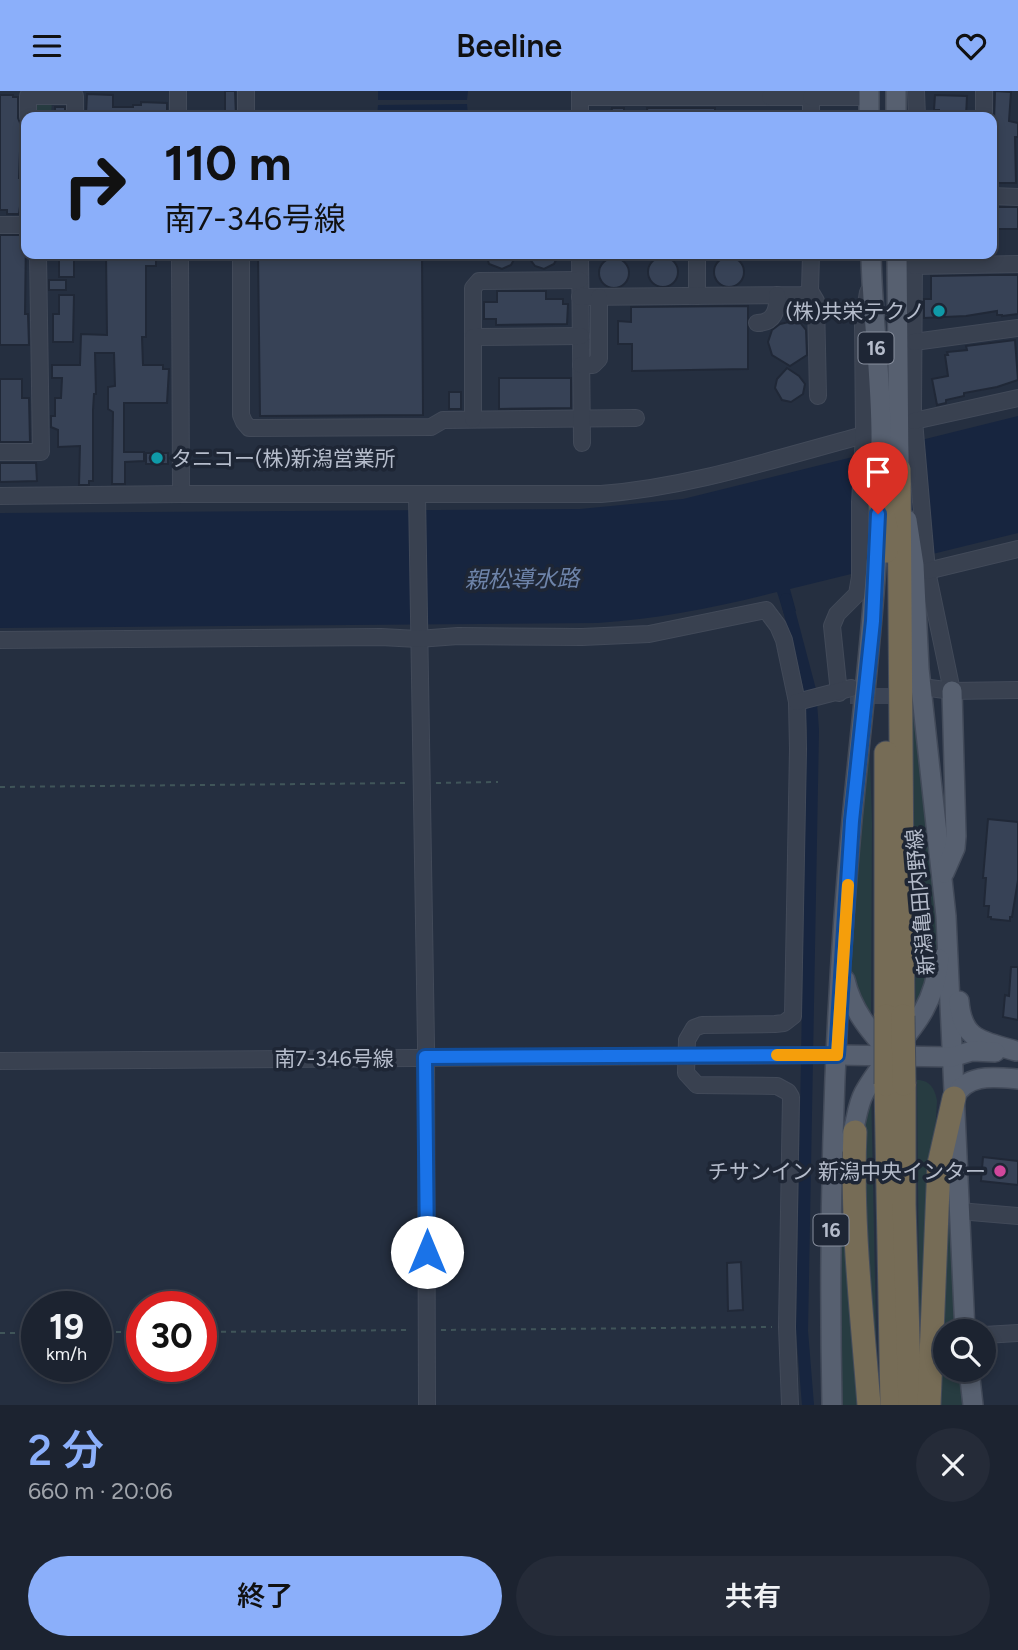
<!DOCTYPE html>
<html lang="ja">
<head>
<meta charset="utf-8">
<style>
  :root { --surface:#1c2330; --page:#252b38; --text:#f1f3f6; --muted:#a0a4ab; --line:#3a404c; --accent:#8baffa }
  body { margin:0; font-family:Figtree,"Noto Sans JP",sans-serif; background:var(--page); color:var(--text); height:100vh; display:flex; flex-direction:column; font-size:26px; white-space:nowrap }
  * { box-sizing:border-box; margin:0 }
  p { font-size:23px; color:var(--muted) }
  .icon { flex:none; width:38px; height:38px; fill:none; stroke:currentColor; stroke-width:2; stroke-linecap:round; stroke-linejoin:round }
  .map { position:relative; height:1314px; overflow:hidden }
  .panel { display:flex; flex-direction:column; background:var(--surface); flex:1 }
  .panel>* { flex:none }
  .banner { position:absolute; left:21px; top:21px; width:976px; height:147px; border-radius:14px; box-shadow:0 4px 10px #0003,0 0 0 2px var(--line); background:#8baffa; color:#111; overflow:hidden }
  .controls { position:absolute; left:933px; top:1228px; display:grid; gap:14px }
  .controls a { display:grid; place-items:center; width:63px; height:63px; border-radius:50%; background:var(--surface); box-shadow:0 4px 10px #0003,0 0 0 2px var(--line); font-size:35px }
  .speed { position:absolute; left:21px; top:1200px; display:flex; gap:14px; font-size:35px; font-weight:700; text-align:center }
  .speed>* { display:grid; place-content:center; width:91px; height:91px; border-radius:50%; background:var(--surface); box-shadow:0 4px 10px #0003,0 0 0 2px var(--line); line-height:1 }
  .speed small { font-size:18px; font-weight:400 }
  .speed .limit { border:10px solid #d22; background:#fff; color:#111 }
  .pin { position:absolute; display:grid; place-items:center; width:60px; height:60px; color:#fff; margin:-72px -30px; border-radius:50% 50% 50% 0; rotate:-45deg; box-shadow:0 0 7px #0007 }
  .pin .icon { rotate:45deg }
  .me { position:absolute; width:77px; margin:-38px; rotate:0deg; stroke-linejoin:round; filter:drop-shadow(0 0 5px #0008) }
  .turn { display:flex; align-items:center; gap:24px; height:147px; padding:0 28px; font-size:32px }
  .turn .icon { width:91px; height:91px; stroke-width:2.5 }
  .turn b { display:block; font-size:49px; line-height:60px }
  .round { display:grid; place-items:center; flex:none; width:74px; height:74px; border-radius:37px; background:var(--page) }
  .overview { display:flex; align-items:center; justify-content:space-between; height:119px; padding:0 28px }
  h1 { font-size:42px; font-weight:600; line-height:52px; color:var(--accent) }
  .button { display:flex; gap:14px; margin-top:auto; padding:14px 28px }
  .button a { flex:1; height:80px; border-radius:42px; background:var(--accent); color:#111; font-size:28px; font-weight:600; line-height:80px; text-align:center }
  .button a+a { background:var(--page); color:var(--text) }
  header { display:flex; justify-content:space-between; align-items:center; height:91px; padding:0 28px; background:var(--accent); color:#111; font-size:32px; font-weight:600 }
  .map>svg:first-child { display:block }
  .green { fill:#273c41 }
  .water { fill:#17253f }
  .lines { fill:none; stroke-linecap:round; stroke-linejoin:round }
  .canal { stroke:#17253f; stroke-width:12 }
  .building { fill:#374256; stroke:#202837; stroke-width:2 }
  .minor-tunnel { stroke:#3b4455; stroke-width:16; stroke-dasharray:16 8; stroke-linecap:butt }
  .minor-casing { stroke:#424a59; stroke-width:18 }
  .major-casing { stroke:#424a59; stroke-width:22 }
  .highway-casing { stroke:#444c5b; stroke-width:25 }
  .path { stroke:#405559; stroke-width:2; stroke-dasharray:5 5; stroke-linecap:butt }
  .minor { stroke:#394150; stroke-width:16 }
  .major { stroke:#576070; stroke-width:19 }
  .highway { stroke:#766c56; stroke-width:23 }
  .highway-bridge-casing { stroke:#444c5b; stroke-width:25; stroke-linecap:butt }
  .highway-bridge { stroke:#766c56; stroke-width:23 }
  .route-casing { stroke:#114b97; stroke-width:18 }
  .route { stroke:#1a73e8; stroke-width:12 }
  .slow { stroke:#f59e0b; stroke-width:12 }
  .culture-dot { fill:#0f9aa8; stroke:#1e2635; stroke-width:2.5 }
  .hotel-dot { fill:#d1479c; stroke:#1e2635; stroke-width:2.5 }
  .labels { text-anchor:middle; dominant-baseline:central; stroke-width:7; stroke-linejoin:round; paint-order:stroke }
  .shield { fill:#1e2635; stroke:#888f9e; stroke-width:2 }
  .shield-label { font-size:19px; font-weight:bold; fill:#b5bccb }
  .poi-label { font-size:21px; fill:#b5bccb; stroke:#1e2635; text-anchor:end }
  .street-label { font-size:21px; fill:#b5bccb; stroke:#1e2635 }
  .water-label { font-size:23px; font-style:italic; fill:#6e84aa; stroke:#1e2635 }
</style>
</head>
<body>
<header><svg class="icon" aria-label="menu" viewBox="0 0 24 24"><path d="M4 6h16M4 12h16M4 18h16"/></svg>Beeline<svg class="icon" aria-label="heart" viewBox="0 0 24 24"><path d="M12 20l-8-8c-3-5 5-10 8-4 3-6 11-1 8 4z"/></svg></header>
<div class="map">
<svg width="1018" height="1314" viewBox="0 0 1018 1314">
  <rect width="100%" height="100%" fill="#252f40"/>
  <g class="green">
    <path d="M35,9H52L51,26H35Z"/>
    <path d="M916,620L933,784L938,857L930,897L916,925L911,629Z"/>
    <path d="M869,638L872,731L871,931L850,886L857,749Z"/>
    <path d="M917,989C930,989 935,998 937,1010L920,1306Z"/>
    <path d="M871,994L877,1286L859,1037Z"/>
    <path d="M950,1091L958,1241H945V1279H961L965,1314H936Z"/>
    <path d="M843,1121L845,1135L861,1314H839L838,1176Z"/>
  </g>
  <g class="water">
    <path d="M378,0H468L467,9H378Z"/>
    <path d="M467,13L468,25L377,26L378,14Z"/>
    <path d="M1018,325V442L790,498L796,520L784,523L777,501C717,516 659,528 597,532L0,537V422L580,418L683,408Z"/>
  </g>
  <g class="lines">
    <path class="canal" d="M786,508L810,599L813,639L802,1240L808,1314"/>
  </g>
  <g class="building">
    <path d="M225,0H235L236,26H225Z"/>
    <path d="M995,0L1011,1L1009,30L1018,32V46H1015L1016,92H992Z"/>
    <path d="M87,3L113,4V16H133V14H141V11L167,12V25L90,26V23H86Z"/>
    <path d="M0,4H13V6H18V27L21,34L19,87H22V101L19,123H7V119H0Z"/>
    <path d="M935,4L967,5L966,26H939V19H934Z"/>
    <rect x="55" y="16" width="10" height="10"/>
    <path d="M612,17H624V26H611Z"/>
    <path d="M647,17H715V26H648Z"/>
    <path d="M995,116H1018V138H992V121H996Z"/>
    <path d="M0,144H26L25,223H28L29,254H0Z"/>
    <rect x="59" y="163" width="15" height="23"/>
    <path d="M106,163H156V175H146V246H142L143,274H163V278H169L167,312H124V361H144V370L125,371V393H112L113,321L108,318V296L115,295L114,262H95L96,303H94L93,319V390H89V394H79L80,355L58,356V339L51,336V325H55V307H61L62,287H52V274H80L81,243L107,244Z"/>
    <path d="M258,163H422L423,324L260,325Z"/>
    <path d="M486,163H517L511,174L502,178L489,173Z"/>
    <path d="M526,163H559L554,173L544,178L535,175Z"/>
    <circle cx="729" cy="181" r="15"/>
    <circle cx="663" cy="181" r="15"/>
    <circle cx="614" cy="182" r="15"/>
    <path d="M991,184H1018V223L1002,225V224H997V220L966,225L924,227V208H931V185Z"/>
    <rect x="49" y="189" width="17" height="10"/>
    <path d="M497,200H546V208H563V213H568L567,233L496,234V228H484V211H497Z"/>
    <path d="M59,204H74L73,251H53V223H59Z"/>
    <path d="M806,214V224H794L793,215Z"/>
    <path d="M748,215V278L632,280V253H618V230L631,231V216Z"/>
    <path d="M798,229L806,239L807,264L790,275L772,264L768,251L772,239L780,233Z"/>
    <path d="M1015,249L1018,289L997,296L964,302V305L946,309V312L937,314L932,288L948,285L945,264H948L947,261L967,259L966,255Z"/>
    <path d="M787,277L799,285L805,293L803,303L791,311L782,309L775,297L777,288Z"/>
    <path d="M499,287H571V317L499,318Z"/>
    <path d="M0,288H22V307H29L30,351H0Z"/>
    <rect x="449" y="301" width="12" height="17"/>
    <rect x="146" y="362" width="22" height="11"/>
    <path d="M0,372H36L37,390L0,391Z"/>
    <path d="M988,728L1018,731V789L1012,826H1010V830L991,828V826H988L989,815H984L986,787H983Z"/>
    <path d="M1011,876H1018V929L1003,926L1005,904L1009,905Z"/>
    <path d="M983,1066L1018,1070V1094L981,1090Z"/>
    <path d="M741,1171L743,1219L728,1220L727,1172Z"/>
  </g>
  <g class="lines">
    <path class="minor-tunnel" d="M850,605H908"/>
    <defs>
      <g id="minor">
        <path d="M178,0V26"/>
        <path d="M916,0L917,26"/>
        <path d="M984,0V26"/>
        <path d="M580,6H770V0"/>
        <path d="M770,6H811V26"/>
        <path d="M811,6H869"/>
        <path d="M28,26V5H75V26"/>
        <path d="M246,26V0"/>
        <path d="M580,26V0"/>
        <path d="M992,105L1018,106"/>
        <path d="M0,134H26"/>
        <path d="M180,163L181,403"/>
        <path d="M241,163V324L244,331L249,337L431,336L443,329L636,327"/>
        <path d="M580,163L582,352"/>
        <path d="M697,163V205"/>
        <path d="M914,163L913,318L927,480L952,600"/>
        <path d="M914,175L1018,173"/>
        <path d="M810,200L816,210L818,305"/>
        <path d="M580,206L803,204L810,200L811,163"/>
        <path d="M757,232C774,232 778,219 777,204"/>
        <path d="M473,246V197L479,190L580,189"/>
        <path d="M914,251L1018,237"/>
        <path d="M581,274H593L599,268V206"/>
        <path d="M473,328V246L581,245"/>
        <path d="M914,330L1018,307"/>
        <path d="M0,361H41L38,163"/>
        <path d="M417,403L426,954L427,1314"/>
        <path d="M0,405L181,403H601C691,396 777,367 864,344"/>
        <path d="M927,480L1018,458"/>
        <path d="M0,549L381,546L418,548L458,545L582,546L649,543L766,519L778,535L784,549L797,611L798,658L793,925L784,932L775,933L702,934L694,937L687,949L686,982L697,994L777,995L788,1001L791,1006L787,1236L790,1314"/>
        <path d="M930,597L952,600L1018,599"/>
        <path d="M839,602L832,535L837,523L857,503L860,486V411L864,344L863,231L868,201"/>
        <path d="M797,611L851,597"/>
        <path d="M0,970L837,964"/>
        <path d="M959,1120L1018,1125"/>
        <path d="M984,1244L1018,1242"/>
      </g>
      <g id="major">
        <path d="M869,0V26"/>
        <path d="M896,0V26"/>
        <path d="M897,163L899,379L901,393"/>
        <path d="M907,429L914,474L919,578L946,825L965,1241"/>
        <path d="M944,782L955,757L956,745L952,600"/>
        <path d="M845,889C852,920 871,941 891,964"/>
        <path d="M959,910C962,950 983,950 1016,960"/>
        <path d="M837,964L952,966L972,960L995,961"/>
        <path d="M954,1007C966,982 994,986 1018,988"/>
        <path d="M848,1053C857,1037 855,1019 864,1002C892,951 933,933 939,868"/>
        <path d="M969,1279L973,1314"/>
        <path d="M832,1314C828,1119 834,923 852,729C864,604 880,480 881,354C882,290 872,226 871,163"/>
      </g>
      <g id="highway">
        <path d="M899,379L903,925"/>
        <path d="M879,408L886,437V460"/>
        <path d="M886,925V662"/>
        <path d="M886,993L892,1314"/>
        <path d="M904,993V1113L910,1314"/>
        <path d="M855,1041C851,1132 862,1223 869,1314"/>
        <path d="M929,1314L939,1073L954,1007"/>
      </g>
    </defs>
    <use href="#minor" class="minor-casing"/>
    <use href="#major" class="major-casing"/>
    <use href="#highway" class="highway-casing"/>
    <g class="path">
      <path d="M436,692L498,691"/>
      <path d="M0,696L406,692"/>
      <path d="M441,1239L772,1236"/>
      <path d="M96,1241H142"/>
      <path d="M201,1241L411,1239"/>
      <path d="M0,1242H37"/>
    </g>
    <use href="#minor" class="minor"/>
    <use href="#major" class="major"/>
    <use href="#highway" class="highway"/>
    <defs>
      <g id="highway-bridge">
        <path d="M886,925V993"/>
        <path d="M903,925L904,993"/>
      </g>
    </defs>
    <use href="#highway-bridge" class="highway-bridge-casing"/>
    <use href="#highway-bridge" class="highway-bridge"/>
  </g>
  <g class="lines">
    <defs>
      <path id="route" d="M427,1161L425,966L837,964L852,730L873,530L878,423"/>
    </defs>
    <use href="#route" class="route-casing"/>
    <use href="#route" class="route"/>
    <path class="slow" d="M777,964H837L848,794"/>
  </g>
  <g class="culture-dot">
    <circle cx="939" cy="220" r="7"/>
    <circle cx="157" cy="367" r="7"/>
  </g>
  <circle class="hotel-dot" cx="1000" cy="1080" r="7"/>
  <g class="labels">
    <g class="shield">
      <rect x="858.5" y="241.5" width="35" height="31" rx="5"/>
      <rect x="813.5" y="1123.5" width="35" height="31" rx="5"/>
    </g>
    <g class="shield-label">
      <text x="876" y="257">16</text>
      <text x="831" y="1139">16</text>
    </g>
    <g class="poi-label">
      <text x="925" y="220">(株)共栄テクノ</text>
      <text x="171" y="367" text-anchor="start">タニコー(株)新潟営業所</text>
      <text x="986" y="1080">チサンイン 新潟中央インター</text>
    </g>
    <g class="street-label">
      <text transform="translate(920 811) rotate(-95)">新潟亀田内野線</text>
      <text x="334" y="967">南7-346号線</text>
    </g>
    <g class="water-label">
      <text transform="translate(522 488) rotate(-1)">親松導水路</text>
    </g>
  </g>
</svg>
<div class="controls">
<a><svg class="icon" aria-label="search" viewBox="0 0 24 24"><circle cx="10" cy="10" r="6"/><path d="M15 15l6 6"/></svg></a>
</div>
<div class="speed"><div>19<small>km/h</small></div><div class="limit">30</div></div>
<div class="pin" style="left:878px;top:423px;background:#d93025"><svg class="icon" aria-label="arrive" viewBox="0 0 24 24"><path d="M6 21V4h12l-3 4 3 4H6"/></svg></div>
<svg class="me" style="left:427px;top:1161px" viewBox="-20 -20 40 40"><circle r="19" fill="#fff"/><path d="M0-13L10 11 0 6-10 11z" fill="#1a73e8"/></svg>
<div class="banner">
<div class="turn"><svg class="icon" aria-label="right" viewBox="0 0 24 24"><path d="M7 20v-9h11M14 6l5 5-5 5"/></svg><div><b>110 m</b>南7-346号線</div></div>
</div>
</div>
<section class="panel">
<div class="overview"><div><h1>2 分</h1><p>660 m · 20:06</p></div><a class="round"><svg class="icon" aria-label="close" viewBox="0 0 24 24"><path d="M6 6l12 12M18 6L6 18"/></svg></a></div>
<div class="button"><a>終了</a><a>共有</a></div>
</section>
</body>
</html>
